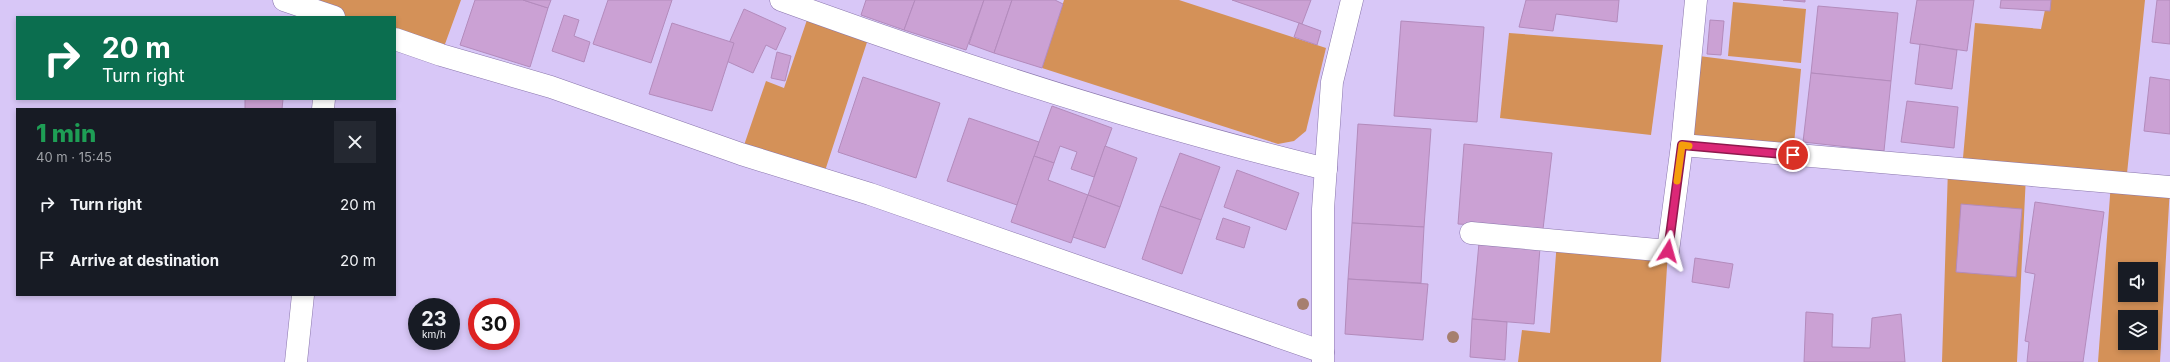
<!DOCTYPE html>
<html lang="en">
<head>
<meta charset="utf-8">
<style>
  :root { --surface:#171b24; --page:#242831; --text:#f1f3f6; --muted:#9ea1a6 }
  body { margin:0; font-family:Inter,sans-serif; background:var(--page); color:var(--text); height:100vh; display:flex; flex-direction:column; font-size:15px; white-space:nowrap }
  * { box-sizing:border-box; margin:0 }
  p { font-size:13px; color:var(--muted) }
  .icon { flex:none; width:22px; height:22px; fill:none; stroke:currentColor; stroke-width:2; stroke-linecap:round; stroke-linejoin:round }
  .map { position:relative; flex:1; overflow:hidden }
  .panel { position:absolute; left:16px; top:108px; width:380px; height:188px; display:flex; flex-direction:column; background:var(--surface); border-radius:0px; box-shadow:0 2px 6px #0003 }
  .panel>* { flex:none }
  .top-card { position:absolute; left:16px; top:16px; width:380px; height:84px; border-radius:0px; box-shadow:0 2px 6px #0003; background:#0b6e4f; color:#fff; overflow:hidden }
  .controls { position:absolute; left:2118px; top:262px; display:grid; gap:8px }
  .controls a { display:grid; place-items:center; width:40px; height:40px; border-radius:0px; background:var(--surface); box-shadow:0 2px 6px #0003; font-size:20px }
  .speed { position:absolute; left:408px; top:298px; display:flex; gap:8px; font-size:20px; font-weight:700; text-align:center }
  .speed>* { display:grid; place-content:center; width:52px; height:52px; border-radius:50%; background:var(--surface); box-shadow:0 2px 6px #0003; line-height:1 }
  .speed small { font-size:10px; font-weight:400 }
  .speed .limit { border:6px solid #d22; background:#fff; color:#111 }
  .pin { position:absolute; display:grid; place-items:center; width:34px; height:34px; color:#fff; margin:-17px; border:2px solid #fff; border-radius:50%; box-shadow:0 1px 4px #0007 }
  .me { position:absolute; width:44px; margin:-22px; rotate:8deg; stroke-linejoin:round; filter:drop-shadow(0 0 3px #0008) }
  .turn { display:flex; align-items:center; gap:14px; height:84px; padding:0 20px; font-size:18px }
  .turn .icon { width:52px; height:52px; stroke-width:2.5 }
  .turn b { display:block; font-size:28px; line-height:34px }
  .round { display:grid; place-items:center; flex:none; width:42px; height:42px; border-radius:0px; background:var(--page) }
  .headline { display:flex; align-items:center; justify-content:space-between; height:68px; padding:0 20px }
  h1 { font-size:24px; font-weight:800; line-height:30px; color:#1e9e55 }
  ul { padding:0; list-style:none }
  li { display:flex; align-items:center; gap:12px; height:56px; padding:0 20px }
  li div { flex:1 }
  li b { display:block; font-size:15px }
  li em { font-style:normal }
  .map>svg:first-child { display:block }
  .green { fill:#d49158; fill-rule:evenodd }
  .building { fill:#cba1d4; stroke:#b38bbc }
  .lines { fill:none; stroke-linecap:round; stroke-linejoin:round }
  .minor-casing { stroke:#8975ac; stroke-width:23 }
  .minor { stroke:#fff; stroke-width:22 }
  .tree { fill:#a67f6f }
  .route-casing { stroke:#8e194d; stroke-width:10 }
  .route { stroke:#db2777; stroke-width:7 }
  .slow { stroke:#f59e0b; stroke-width:7 }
</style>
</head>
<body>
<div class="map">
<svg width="2170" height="362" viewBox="0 0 2170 362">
  <rect width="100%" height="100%" fill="#d8c7f7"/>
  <g class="green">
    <path d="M290,0H461L441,55L395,39V17H334Z"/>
    <path d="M1064,0H1179L1326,48L1306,131L1294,141L1278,144L1042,68Z"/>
    <path d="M2047,0H2145L2126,183L2170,187L2160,362H2098L2111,182L2026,175L2017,362H1942L1948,168L1962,169L1975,23L2041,29ZM2125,269H2151V295H2125ZM2125,317H2151V343H2125Z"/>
    <path d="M1733,2L1806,9L1801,63L1728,56Z"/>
    <path d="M810,11L870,33L822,180L741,154L766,81L784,88Z"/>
    <path d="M1509,33L1663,45L1651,135L1500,118Z"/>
    <path d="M1691,55L1801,69L1793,155L1682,145Z"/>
    <path d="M1557,241L1668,251L1661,362H1518L1522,330L1550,333Z"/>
  </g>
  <g class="building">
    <path d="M475,0H523L548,8L530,67L460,45Z"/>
    <path d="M523,0H551L548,8Z"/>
    <path d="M608,0H672L651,63L593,44Z"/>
    <path d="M866,0H915L904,30L861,15Z"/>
    <path d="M915,0H984L966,50L904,30Z"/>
    <path d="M984,0H1012L994,53L969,44Z"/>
    <path d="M1012,0H1055L1063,4L1042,68L994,53Z"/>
    <path d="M1232,0H1311L1302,24Z"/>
    <path d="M1526,0H1619L1617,22L1556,14L1553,31L1519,27Z"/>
    <path d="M1783,0H1805V2Z"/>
    <path d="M1917,0H1974L1967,51L1910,43Z"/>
    <path d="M2001,0H2051L2050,11L2000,8Z"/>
    <path d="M2157,0H2170V44L2152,42Z"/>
    <path d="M1818,6L1898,13L1891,81L1811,73Z"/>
    <path d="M744,9L786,28L776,50L766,45L753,73L722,59Z"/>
    <path d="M564,15L579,20L574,36L590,42L584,62L552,51Z"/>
    <path d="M1710,20L1724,21L1721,55L1707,54Z"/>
    <path d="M1401,21L1484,27L1477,122L1394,116Z"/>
    <path d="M672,23L734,43L712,111L649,94Z"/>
    <path d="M1299,23L1321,31L1317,45L1294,37Z"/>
    <path d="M1920,44L1957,50L1952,89L1915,84Z"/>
    <path d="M777,52L791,56L785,81L771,78Z"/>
    <path d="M1811,73L1891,81L1884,151L1803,142Z"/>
    <path d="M863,77L940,103L916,178L838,152Z"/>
    <path d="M2150,77L2170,80V134L2144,131Z"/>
    <path d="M245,99H283L282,109H245Z"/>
    <path d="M1907,101L1958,107L1954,148L1901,142Z"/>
    <path d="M1052,106L1112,128L1094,177L1071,169L1077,152L1060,146L1054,163L1034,156Z"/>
    <path d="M969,118L1039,142L1017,205L947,181Z"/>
    <path d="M1358,124L1431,129L1424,227L1352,223Z"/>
    <path d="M1464,144L1552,153L1543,229L1458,224Z"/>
    <path d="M1105,146L1137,158L1120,207L1088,195Z"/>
    <path d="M1180,153L1220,167L1201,220L1160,206Z"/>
    <path d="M1034,156L1054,163L1048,180L1088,195L1071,243L1011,222Z"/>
    <path d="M1237,170L1299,193L1286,230L1224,207Z"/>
    <path d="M1088,195L1120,207L1105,248L1073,237Z"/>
    <path d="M2035,202L2104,212L2083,362H2027L2029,342L2025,341L2035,274L2025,272Z"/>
    <path d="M1961,204L2022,209L2016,277L1956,272Z"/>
    <path d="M1160,206L1201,220L1182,274L1142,259Z"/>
    <path d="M1223,218L1250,227L1244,248L1216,239Z"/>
    <path d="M1352,223L1424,227L1421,283L1348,279Z"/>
    <path d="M1479,243L1540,248L1534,324L1472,319Z"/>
    <path d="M1695,258L1733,264L1729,288L1692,282Z"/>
    <path d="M1348,279L1428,284L1423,340L1345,334Z"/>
    <path d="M1806,312L1833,314L1832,347L1870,348L1872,318L1901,314L1905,362H1804Z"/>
    <path d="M1472,319L1507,322L1505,360L1470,357Z"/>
  </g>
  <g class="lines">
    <defs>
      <g id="minor">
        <path d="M284,0L334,17"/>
        <path d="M781,0C960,65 1140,124 1326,169"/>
        <path d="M1696,0L1682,145L2170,187"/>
        <path d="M395,39L441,55L551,87L741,154L870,194L1323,352"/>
        <path d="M323,109L324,99"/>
        <path d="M1471,233L1668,251L1682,145"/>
        <path d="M296,362L303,295"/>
        <path d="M1323,362V209L1332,82L1352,0"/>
      </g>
    </defs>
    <use href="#minor" class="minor-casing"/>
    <use href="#minor" class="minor"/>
  </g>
  <g class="tree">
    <circle cx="1303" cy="304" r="6"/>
    <circle cx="1453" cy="337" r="6"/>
  </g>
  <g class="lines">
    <defs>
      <path id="route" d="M1668,251L1682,145L1793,155"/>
    </defs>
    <use href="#route" class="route-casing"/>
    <use href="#route" class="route"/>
    <path class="slow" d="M1677,181L1682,145L1689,146"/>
  </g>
</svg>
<div class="controls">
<a><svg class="icon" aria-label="sound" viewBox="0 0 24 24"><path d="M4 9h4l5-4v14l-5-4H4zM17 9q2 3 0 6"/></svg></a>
<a><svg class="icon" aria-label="layers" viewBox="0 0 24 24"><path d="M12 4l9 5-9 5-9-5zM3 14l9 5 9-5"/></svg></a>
</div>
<div class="speed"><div>23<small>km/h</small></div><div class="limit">30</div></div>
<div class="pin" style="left:1793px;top:155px;background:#d93025"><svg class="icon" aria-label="arrive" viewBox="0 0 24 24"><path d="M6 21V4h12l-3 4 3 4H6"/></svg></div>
<svg class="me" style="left:1668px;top:251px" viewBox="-20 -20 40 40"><path d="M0-17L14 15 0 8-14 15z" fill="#db2777" stroke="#fff" stroke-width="4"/></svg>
<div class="top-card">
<div class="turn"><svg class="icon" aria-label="right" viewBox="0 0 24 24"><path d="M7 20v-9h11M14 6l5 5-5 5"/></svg><div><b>20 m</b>Turn right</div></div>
</div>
<section class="panel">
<div class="headline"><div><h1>1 min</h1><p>40 m · 15:45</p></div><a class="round"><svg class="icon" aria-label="close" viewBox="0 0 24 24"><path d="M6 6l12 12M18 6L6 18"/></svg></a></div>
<ul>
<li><svg class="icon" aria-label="right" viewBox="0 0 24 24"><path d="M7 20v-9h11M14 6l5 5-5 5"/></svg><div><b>Turn right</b></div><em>20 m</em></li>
<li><svg class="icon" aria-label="arrive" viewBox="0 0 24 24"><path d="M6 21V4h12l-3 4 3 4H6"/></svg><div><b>Arrive at destination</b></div><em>20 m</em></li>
</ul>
</section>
</div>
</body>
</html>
